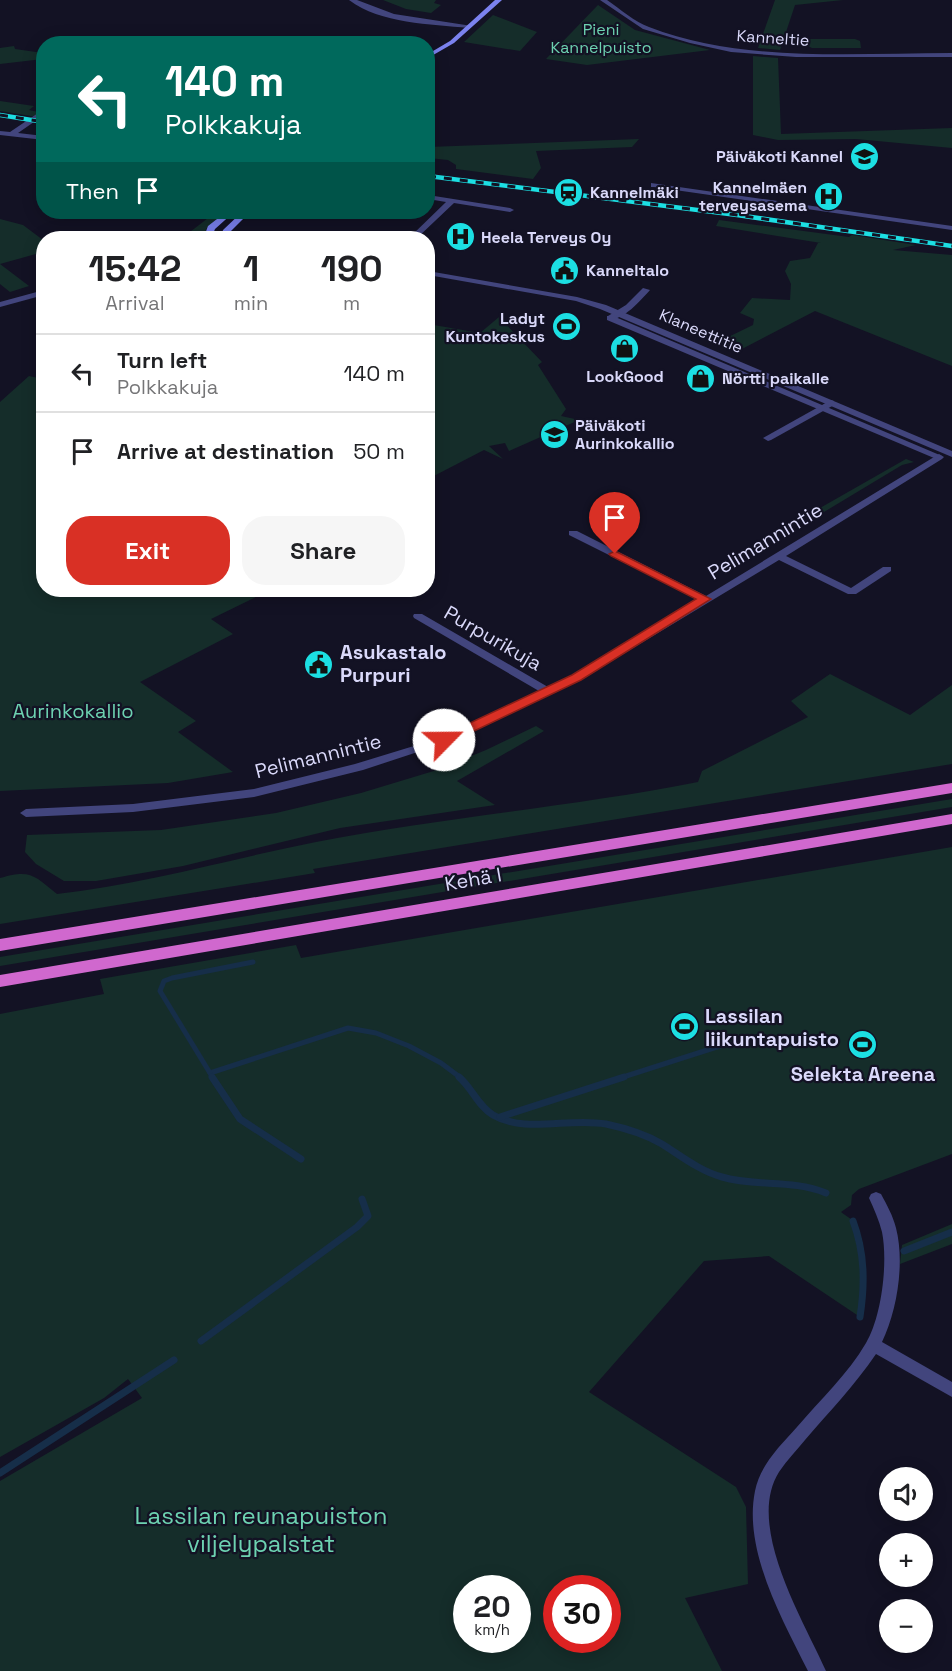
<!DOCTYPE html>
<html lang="en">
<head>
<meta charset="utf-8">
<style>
  :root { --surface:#fff; --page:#f6f6f6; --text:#202124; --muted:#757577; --line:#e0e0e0; --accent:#d93025 }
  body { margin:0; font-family:"Space Grotesk",sans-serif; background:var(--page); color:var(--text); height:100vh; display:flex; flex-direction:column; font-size:22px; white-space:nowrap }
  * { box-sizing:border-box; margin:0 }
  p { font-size:20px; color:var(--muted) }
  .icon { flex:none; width:33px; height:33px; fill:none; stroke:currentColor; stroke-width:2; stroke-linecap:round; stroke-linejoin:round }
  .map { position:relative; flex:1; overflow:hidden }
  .drawer { position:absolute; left:36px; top:231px; width:399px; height:366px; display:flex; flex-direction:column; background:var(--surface); border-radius:24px; box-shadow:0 3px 15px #0003 }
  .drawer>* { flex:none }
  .top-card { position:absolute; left:36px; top:36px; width:399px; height:183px; border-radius:24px; box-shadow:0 3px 15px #0003; background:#00695c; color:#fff; overflow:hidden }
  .controls { position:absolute; left:879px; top:1467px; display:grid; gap:12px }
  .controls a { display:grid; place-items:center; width:54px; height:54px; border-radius:50%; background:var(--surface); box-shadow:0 3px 15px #0003; font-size:30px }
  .speed { position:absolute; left:453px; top:1575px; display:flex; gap:12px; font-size:30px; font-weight:700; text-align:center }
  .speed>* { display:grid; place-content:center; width:78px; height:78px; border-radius:50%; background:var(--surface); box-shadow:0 3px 15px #0003; line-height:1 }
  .speed small { font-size:15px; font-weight:400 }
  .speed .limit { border:9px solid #d22; background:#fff; color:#111 }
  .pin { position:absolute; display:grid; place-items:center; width:51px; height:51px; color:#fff; margin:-62px -26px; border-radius:50% 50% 50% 0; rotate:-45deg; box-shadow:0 0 6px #0007 }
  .pin .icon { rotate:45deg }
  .me { position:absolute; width:66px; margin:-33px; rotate:67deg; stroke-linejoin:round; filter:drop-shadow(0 0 4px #0008) }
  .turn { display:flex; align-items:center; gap:21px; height:126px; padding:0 30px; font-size:27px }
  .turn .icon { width:78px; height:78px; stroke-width:2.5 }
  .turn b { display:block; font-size:42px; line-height:51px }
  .then { display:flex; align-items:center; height:57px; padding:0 30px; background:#0003; gap:12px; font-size:22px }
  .eta { display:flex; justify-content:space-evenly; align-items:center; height:102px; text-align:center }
  .eta b { font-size:36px; font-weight:600; line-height:42px }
  .action { display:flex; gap:12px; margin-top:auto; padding:12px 30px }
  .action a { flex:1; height:69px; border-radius:24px; background:var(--accent); color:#fff; font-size:24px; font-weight:600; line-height:69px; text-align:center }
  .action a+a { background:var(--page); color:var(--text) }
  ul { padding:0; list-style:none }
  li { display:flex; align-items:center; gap:18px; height:78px; padding:0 30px; border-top:2px solid var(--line) }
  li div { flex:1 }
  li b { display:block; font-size:22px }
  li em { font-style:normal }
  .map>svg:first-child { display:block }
  .green { fill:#152d2a; fill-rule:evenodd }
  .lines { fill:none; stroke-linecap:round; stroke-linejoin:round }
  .stream-far1 { stroke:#162e49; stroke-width:5 }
  .stream { stroke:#162e49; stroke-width:7 }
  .minor { fill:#42457d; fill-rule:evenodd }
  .tertiary { fill:#42457d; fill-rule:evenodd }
  .secondary { fill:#7b82ef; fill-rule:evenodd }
  .trunk { fill:#d068ce; fill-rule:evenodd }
  .rail-casing { stroke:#1cdfe3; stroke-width:4.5 }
  .rail { stroke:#131224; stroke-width:3; stroke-dasharray:8; stroke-linecap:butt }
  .route { fill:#d93025; stroke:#8d1f18; stroke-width:1.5 }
  .labels { text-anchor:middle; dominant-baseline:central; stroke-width:4.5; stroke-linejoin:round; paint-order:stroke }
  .far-park-label { font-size:16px; fill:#6dd2b1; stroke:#131224 }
  .far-street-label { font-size:16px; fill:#dad9fa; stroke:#131224 }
  .far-poi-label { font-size:16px; font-weight:bold; fill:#dad9fa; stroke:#131224; text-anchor:start }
  .street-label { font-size:20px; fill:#dad9fa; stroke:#131224 }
  .poi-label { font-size:20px; font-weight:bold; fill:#dad9fa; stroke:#131224; text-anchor:start }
  .park-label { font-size:20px; fill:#6dd2b1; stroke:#131224 }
  .near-park-label { font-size:24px; fill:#6dd2b1; stroke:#131224 }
</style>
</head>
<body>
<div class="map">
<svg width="952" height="1671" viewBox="0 0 952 1671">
  <rect width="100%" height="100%" fill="#131224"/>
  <g class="green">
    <path d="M383,0H436L434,3L441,5L431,13L406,9Z"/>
    <path d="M775,0H843L795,5L780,50L758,48Z"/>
    <path d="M598,5L635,30L710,50L587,65L546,59Z"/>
    <path d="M493,15L537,32L520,51L464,42Z"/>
    <path d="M811,39H855L860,41L861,48H812L808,46L807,40Z"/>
    <path d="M14,46L15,49L43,53V59L0,64V48Z"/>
    <path d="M753,56L778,58L781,134L952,128V148L856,139L778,140L753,135Z"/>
    <path d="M0,101L34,106L29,110L43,113V118L0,111Z"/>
    <path d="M639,139L632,147L536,151L541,168L533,179L456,169V165L448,160L428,158V147Z"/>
    <path d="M216,212H225L206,229L205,238H182Z"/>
    <path d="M0,219L23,225L43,240V252L0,264L29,286L10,292L0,284Z"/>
    <path d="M719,220L849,237L852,235L916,245L893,250L952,255V366L815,311L740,350L720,341L753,325L754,319L740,313L752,298L790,300L791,284L785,271L790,261L810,258L818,243H821L716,226Z"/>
    <path d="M499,317L542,362L538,365L566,409L561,416L579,420L509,451L505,443L489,446L503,459L484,450L428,479V324L480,333Z"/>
    <path d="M29,376L43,379L44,590H270L211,619L233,634L140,682L196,721L178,732L233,772L168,783L0,791V402Z"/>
    <path d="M906,459L914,462L902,465L819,515L813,512Z"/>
    <path d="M830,674L910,715L952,685V764L313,869L315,873L0,924V878C30,869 34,875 57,894C145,884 230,859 316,842C443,817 572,807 698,782L702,771L808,717L791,701Z"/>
    <path d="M536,726L544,731L457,781L495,805L340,828L183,866L96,881H64L36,864L25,852L27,835L161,830L276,813L361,793L437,770L486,750Z"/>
    <path d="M952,799V807L0,966V957Z"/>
    <path d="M952,847V1154L859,1189L852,1195L851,1205L841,1212C844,1215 849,1217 852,1220C871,1240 864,1293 860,1317L769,1256L704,1261L589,1392L736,1487L746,1507L748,1584L685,1598L722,1671H0V1481L142,1398L128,1379L104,1398L0,1457V1014L104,994L100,979L296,945L301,958ZM466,1588H518V1640H466ZM556,1588H608V1640H556Z"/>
    <path d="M952,1224V1244L900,1264L902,1245Z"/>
  </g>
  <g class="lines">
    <g class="stream-far1">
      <path d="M210,1073L348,1028L376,1033L409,1046L441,1063L461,1078"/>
      <path d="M213,1078L160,991L164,981L172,978L253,962"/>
      <path d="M620,1078L720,1046"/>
    </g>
    <g class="stream">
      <path d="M212,1077L240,1119L301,1159"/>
      <path d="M459,1077C472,1088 478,1106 493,1115C526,1134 569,1117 606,1124C625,1128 645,1134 662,1144C681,1156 700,1171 722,1177C756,1187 792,1179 826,1193"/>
      <path d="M500,1117L624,1077"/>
      <path d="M853,1221C865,1253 865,1284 860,1317"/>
      <path d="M904,1251L952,1232"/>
      <path d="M201,1341L357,1227L368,1216L362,1199"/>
      <path d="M0,1473L174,1360"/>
    </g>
    <g class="minor">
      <path d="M349,0H357L394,14L472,26L469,28C430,24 381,24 349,0Z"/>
      <path d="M44,109V115L18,133L44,136V140L0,135V131L10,132Z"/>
      <path d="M651,183L952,226V230L654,187H651Z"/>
      <path d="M428,195L510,208L514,210L510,212L454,203L417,238H409L446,202L428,199Z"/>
      <path d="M643,288L650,290C640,301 624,320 608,320V316L626,305Z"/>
      <path d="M44,290V295L0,307V302Z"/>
      <path d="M831,400L834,401V405L771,440L768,441L763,438Z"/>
      <path d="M939,454L944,457L942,459L786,556L851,588L883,567H891V571L856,594H848L779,560L580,680L448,742L363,770L254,797L133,812L26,817L20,813L26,809L133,804L254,789L355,764L440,738L539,691L414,618L413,616L414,614H422L548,687L572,676L699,600L569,535V531H577L706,596Z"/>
      <path d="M876,1192L881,1194C887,1205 893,1216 896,1228C905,1263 897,1311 882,1342L952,1382V1397L876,1354C855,1385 829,1412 805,1440C797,1450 787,1460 779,1472C745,1526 804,1621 826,1671H808C782,1619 743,1550 755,1491C760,1465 780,1446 797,1427C820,1400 848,1374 866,1343C882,1316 888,1262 882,1232C879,1220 874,1209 869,1198L871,1194Z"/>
    </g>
    <g class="tertiary">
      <path d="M600,0H607C620,9 635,22 649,27C742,63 854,53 952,53V57H796L731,52L690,43L643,29Z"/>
      <path d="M428,271L577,297L606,305L952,451V457L600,309L576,301L428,275Z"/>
      <path d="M607,316H613L942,456L940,458H934L607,320Z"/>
    </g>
    <g class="secondary">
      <path d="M495,0H502L454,43L428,58V54L450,41Z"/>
      <path d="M226,212H234L215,229L213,234L216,238H208L205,234L208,226Z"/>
      <path d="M242,212H250L231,231L233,238H225L222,234L223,230Z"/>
    </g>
    <g class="trunk">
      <path d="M952,783V793L0,951V939Z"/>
      <path d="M952,814V824L0,987V975Z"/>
    </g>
    <defs>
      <g id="rail">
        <path d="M0,115L44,122"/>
        <path d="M428,176L737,215L952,246"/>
      </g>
    </defs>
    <use href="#rail" class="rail-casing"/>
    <use href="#rail" class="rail"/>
  </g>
  <path class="route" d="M615,551L711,599L581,680L449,743H440L438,740L440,737L572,675L696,599L611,556L609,554Z"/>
  <defs>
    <symbol id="school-disc" viewBox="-11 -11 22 22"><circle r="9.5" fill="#1cdfe3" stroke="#131224"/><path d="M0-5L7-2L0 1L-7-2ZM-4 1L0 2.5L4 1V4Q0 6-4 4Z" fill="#111"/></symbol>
    <symbol id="station-disc" viewBox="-11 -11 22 22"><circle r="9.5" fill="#1cdfe3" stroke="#131224"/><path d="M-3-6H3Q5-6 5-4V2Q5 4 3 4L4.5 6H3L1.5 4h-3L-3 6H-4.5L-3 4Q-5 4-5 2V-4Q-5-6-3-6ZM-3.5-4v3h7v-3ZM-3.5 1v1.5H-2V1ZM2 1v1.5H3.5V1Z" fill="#111"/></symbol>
    <symbol id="hospital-disc" viewBox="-11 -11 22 22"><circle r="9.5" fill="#1cdfe3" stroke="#131224"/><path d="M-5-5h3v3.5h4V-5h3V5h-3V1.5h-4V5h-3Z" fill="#111"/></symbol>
    <symbol id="civic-disc" viewBox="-11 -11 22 22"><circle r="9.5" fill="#1cdfe3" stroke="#131224"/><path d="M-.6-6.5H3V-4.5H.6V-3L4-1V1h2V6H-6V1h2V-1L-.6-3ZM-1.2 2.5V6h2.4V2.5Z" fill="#111"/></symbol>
    <symbol id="stadium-disc" viewBox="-11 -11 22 22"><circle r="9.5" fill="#1cdfe3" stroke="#131224"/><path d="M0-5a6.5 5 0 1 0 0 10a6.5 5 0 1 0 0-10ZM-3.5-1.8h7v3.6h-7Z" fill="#111"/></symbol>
    <symbol id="shop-disc" viewBox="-11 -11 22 22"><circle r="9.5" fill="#1cdfe3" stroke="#131224"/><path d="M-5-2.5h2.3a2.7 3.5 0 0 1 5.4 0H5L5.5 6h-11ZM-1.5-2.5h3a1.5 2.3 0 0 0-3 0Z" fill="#111"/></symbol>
  </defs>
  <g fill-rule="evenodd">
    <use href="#school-disc" x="848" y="140" width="33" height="33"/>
    <use href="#station-disc" x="552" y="176" width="33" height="33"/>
    <use href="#hospital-disc" x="812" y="180" width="33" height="33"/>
    <use href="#hospital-disc" x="444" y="220" width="33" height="33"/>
    <use href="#civic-disc" x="548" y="254" width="33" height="33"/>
    <use href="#stadium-disc" x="550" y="310" width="33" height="33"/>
    <use href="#shop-disc" x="608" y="332" width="33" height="33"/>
    <use href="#shop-disc" x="684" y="362" width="33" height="33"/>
    <use href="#school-disc" x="538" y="418" width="33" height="33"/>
    <use href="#civic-disc" x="302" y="648" width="33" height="33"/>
    <use href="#stadium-disc" x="668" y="1010" width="33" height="33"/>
    <use href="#stadium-disc" x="846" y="1028" width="33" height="33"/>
  </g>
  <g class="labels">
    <g class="far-park-label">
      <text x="601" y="29">Pieni<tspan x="601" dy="18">Kannelpuisto</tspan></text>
    </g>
    <g class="far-street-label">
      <text transform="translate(773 38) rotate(4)">Kanneltie</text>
      <text transform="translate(701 331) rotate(23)">Klaneettitie</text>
    </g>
    <g class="far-poi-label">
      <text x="843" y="156" text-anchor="end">Päiväkoti Kannel</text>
      <text x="807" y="187" text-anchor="end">Kannelmäen<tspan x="807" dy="18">terveysasema</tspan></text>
      <text x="590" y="192">Kannelmäki</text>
      <text x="481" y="237">Heela Terveys Oy</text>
      <text x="586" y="270">Kanneltalo</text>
      <text x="545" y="318" text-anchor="end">Ladyt<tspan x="545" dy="18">Kuntokeskus</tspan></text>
      <text x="625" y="376" text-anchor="middle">LookGood</text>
      <text x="722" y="378">Nörtti paikalle</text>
      <text x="575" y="425">Päiväkoti<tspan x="575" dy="18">Aurinkokallio</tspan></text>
    </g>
    <g class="street-label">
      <text transform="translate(765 541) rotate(-31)">Pelimannintie</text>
      <text transform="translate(493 638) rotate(30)">Purpurikuja</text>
      <text transform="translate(318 756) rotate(-14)">Pelimannintie</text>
      <text transform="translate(473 879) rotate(-10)">Kehä I</text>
    </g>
    <g class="poi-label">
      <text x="340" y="652">Asukastalo<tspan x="340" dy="23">Purpuri</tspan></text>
      <text x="705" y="1016">Lassilan<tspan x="705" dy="23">liikuntapuisto</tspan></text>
      <text x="863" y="1074" text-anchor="middle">Selekta Areena</text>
    </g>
    <g class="park-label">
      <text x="73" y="711">Aurinkokallio</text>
    </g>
    <g class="near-park-label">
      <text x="261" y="1515">Lassilan reunapuiston<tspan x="261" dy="28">viljelypalstat</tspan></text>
    </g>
  </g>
</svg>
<div class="controls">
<a><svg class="icon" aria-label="sound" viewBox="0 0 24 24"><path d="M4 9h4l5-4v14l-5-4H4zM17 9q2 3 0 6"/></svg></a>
<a>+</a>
<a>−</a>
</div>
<div class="speed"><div>20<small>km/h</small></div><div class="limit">30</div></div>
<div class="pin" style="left:615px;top:554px;background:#d93025"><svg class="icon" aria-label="arrive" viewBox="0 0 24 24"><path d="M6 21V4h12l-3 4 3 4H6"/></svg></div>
<svg class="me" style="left:444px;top:740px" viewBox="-20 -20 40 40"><circle r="19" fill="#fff"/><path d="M0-13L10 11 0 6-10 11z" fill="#d93025"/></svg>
<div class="top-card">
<div class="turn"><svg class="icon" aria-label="left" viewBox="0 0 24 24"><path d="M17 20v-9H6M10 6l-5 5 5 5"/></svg><div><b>140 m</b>Polkkakuja</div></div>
<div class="then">Then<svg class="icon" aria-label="arrive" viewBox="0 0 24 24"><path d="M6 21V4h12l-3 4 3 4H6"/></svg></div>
</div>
<section class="drawer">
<div class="eta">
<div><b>15:42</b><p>Arrival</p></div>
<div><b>1</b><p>min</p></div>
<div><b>190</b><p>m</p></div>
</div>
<ul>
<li><svg class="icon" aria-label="left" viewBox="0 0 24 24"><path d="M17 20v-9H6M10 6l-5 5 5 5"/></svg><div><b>Turn left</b><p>Polkkakuja</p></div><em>140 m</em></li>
<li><svg class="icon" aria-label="arrive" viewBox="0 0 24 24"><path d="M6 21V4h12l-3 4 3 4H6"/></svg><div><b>Arrive at destination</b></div><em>50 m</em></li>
</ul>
<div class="action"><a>Exit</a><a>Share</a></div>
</section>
</div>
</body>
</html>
